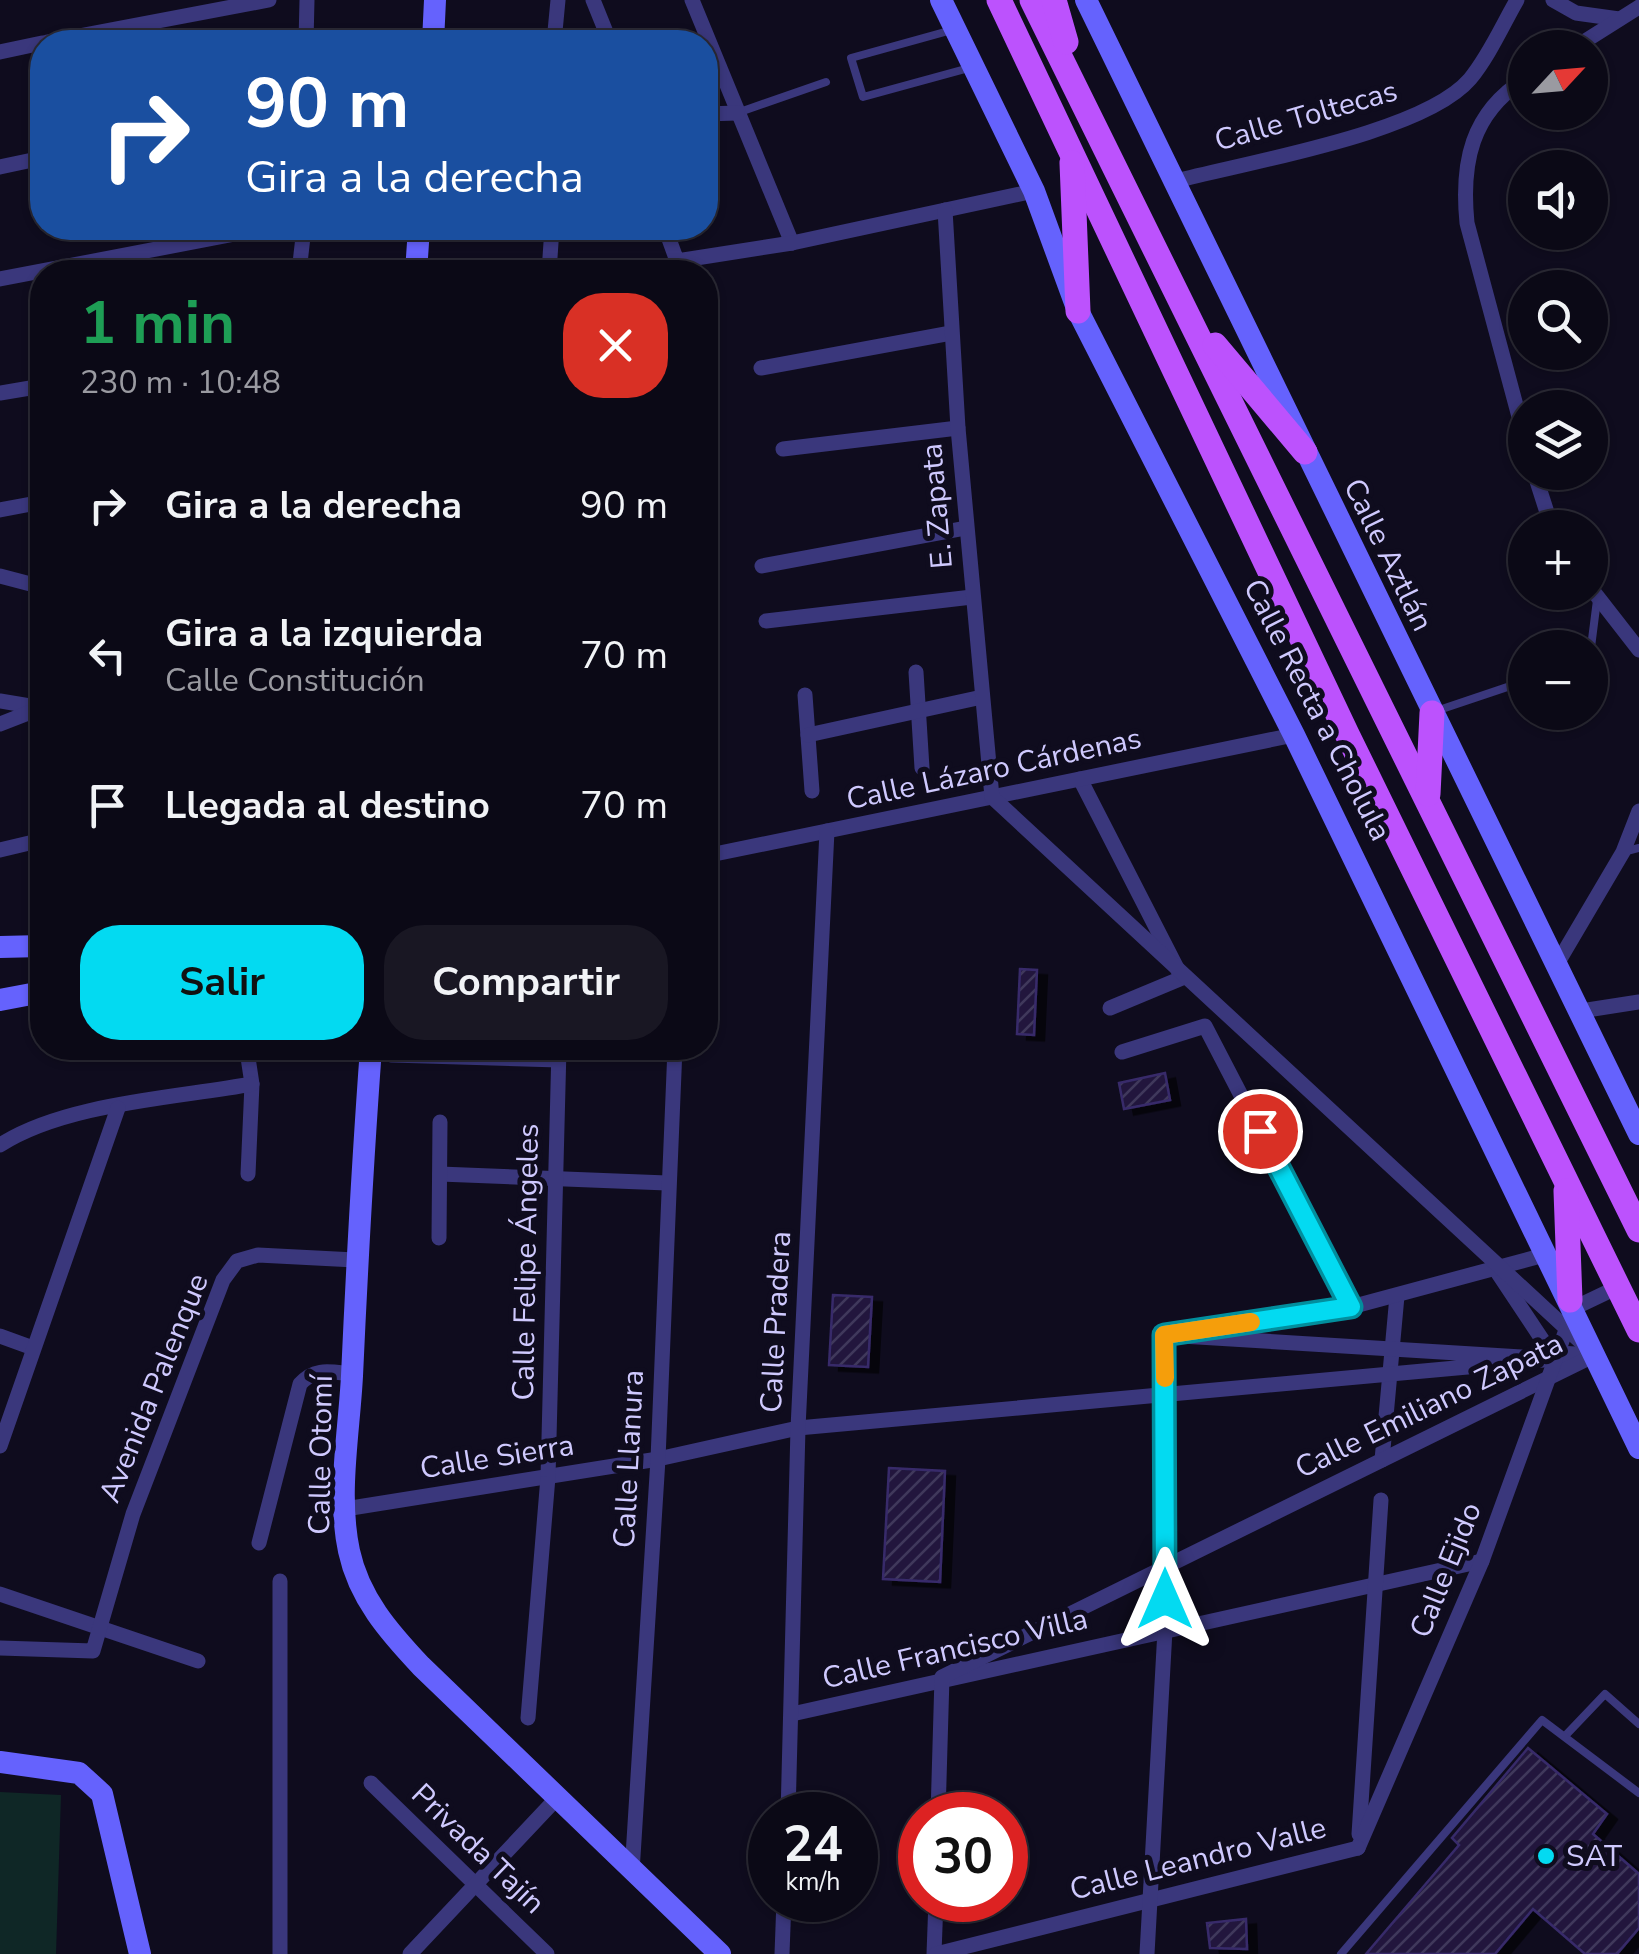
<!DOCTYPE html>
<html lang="es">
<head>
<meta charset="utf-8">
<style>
  :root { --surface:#0b0916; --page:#191723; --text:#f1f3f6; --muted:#9a9aa1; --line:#2b2a35; --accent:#03daf1 }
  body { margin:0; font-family:"Nunito Sans",sans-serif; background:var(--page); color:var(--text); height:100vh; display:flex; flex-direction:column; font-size:38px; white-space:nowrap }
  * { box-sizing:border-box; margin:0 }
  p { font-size:32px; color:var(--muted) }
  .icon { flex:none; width:55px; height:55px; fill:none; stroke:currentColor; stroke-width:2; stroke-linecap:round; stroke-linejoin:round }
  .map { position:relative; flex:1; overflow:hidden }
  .details { position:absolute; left:30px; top:260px; width:688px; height:800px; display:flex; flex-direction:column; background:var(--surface); border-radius:40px; box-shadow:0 2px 8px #0004,0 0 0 2px var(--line) }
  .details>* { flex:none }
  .banner { position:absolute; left:30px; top:30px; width:688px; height:210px; border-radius:40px; box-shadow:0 2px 8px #0004,0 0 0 2px var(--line); background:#1a4fa0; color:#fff; overflow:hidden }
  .needle { width:65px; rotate:64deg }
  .fabs { position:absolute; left:1508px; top:30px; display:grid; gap:20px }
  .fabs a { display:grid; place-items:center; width:100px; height:100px; border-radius:50%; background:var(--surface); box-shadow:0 2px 8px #0004,0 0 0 2px var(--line); font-size:50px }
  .speed { position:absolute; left:748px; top:1792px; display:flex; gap:20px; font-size:50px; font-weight:700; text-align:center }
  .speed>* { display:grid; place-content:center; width:130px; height:130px; border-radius:50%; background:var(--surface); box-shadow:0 2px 8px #0004,0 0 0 2px var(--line); line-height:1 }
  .speed small { font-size:25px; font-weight:400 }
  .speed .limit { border:15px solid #d22; background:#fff; color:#111 }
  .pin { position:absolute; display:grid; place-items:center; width:85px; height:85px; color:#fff; margin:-42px; border:5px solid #fff; border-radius:50%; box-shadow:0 2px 10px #0007 }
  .me { position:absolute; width:110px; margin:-55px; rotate:0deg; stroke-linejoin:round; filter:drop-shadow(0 0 8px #0008) }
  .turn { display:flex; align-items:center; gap:35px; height:210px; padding:0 50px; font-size:45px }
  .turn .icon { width:130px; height:130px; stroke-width:2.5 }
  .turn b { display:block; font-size:70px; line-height:85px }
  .round { display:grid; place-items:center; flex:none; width:105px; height:105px; border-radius:40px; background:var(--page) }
  .summary { display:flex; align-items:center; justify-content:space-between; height:170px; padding:0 50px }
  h1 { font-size:60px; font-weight:700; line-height:75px; color:#1e9e55 }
  .action { display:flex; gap:20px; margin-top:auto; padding:20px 50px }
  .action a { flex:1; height:115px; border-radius:40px; background:var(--accent); color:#111; font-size:40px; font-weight:700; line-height:115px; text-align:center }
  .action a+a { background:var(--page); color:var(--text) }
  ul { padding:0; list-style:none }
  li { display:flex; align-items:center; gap:30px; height:150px; padding:0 50px }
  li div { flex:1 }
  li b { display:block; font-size:38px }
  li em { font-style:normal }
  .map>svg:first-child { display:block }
  .pitch { fill:#0f2726 }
  .building { fill:url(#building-hatch); stroke:#372b6a; stroke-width:2.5; filter:url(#shadow) }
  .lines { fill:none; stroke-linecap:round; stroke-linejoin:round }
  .lane { stroke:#3a377c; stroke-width:8 }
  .street { stroke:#3a377c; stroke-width:15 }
  .secondary { stroke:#6562fd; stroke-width:22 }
  .primary { stroke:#bc52fd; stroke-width:25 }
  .route-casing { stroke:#028e9d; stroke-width:25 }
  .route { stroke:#03daf1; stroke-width:18 }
  .slow { stroke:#f59e0b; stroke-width:18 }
  .poi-dot { fill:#03daf1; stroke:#0f0c1e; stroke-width:4 }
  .labels { text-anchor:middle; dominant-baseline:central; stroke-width:10; stroke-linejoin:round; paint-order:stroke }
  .street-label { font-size:30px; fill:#cfc9fe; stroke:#0f0c1e }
  .poi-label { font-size:30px; fill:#cfc9fe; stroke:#0f0c1e; text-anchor:start }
</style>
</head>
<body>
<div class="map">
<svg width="1639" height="1954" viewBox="0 0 1639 1954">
  <defs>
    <pattern id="building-hatch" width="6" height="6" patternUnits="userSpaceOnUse" patternTransform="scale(2.5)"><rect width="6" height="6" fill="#20183e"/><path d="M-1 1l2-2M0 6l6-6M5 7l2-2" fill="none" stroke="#3f385b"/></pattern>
    <filter id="shadow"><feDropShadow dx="10" dy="5.5" stdDeviation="0" flood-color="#0009"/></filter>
  </defs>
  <rect width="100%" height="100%" fill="#0f0c1e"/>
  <path class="pitch" d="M0,1792L61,1795L56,1954H0Z"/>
  <g class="building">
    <path d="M1020,969L1037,970L1034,1035L1017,1034Z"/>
    <path d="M1165,1073L1170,1100L1124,1109L1119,1083Z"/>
    <path d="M833,1295L872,1297L868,1367L829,1365Z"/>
    <path d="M889,1468L945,1471L940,1582L883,1579Z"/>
    <path d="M1528,1748L1607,1814L1593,1834L1639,1874V1928L1617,1954H1585L1533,1909L1495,1954H1366L1459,1845L1452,1838Z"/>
    <path d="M1246,1919L1247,1949L1210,1948L1207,1923Z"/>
  </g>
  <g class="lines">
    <g class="lane">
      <path d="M952,30L851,58L863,97L969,68"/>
      <path d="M737,113L826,82"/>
      <path d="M1590,655L1597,600"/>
      <path d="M1436,711L1525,681"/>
      <path d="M1623,852L1639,848"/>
      <path d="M1565,1736L1605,1694L1639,1724"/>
      <path d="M1341,1954L1542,1720L1639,1793"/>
    </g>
    <g class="street">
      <path d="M593,0L610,42"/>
      <path d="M692,0L792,243"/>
      <path d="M1553,0L1576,13L1619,19"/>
      <path d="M47,42L269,0"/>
      <path d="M306,42L307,0"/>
      <path d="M554,42L558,0"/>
      <path d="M1574,48L1639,7"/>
      <path d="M0,52L42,43"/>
      <path d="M1525,79C1471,113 1461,163 1467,223L1525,439"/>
      <path d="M705,114L737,113"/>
      <path d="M0,167L42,158"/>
      <path d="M1176,181C1247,162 1424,133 1470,79C1489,56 1502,26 1517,0"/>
      <path d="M665,228L677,261L792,243L1034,191"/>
      <path d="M299,272L304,228"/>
      <path d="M549,272L552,228"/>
      <path d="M0,279L266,228"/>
      <path d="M761,368L951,333"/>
      <path d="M0,393L42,386"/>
      <path d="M783,449L958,428"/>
      <path d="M1534,472L1552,528"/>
      <path d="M0,510L42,502"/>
      <path d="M762,566L966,528"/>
      <path d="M0,576L42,587"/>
      <path d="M1590,587L1639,650"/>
      <path d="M766,621L972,597"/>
      <path d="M916,672L922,768"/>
      <path d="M805,695L812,791"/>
      <path d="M0,701L42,708"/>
      <path d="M0,724L36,710"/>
      <path d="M808,735L982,697"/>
      <path d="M1080,779L1182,978L1110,1008"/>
      <path d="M0,850L42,840"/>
      <path d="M705,856L1294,735"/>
      <path d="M1557,964L1623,852L1639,811"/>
      <path d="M1581,1011L1639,1002"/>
      <path d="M371,1048L391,1055L559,1060"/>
      <path d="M247,1051L252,1084L248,1174"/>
      <path d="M1122,1052L1205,1026L1351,1307"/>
      <path d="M0,1145C65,1103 176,1098 252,1084"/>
      <path d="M440,1174L667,1183"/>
      <path d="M439,1238L440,1122"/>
      <path d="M1498,1273L1555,1359"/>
      <path d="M0,1336L33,1348"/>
      <path d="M0,1446L118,1108"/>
      <path d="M1382,1460L1397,1296"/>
      <path d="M345,1509L658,1459L798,1428L1555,1359L1595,1355L1557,1353L1555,1359L1165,1335L1351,1307L1548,1254"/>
      <path d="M259,1543L300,1384C315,1367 331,1372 352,1374"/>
      <path d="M0,1594L198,1661"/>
      <path d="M0,1648L93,1651L133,1514L223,1280L237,1261L258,1255L355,1260"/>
      <path d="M792,1714L1482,1561"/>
      <path d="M528,1718L548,1477L559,1048"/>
      <path d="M371,1783L547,1954"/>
      <path d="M788,1815L798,1428L827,831"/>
      <path d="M938,1815L942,1677L1595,1355L992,797L958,428L945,210"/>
      <path d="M1359,1834L1381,1500"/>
      <path d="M1358,1848L1482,1561L1574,1308L1618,1287"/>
      <path d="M632,1872L658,1459L675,1048"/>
      <path d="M280,1954V1581"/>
      <path d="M410,1954L557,1798"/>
      <path d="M782,1954L784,1900"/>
      <path d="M934,1954L936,1900"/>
      <path d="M936,1954L1358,1848"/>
      <path d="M1147,1954L1165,1630V1335"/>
    </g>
    <g class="secondary">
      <path d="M941,0L1034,191L1078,311L1294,735L1639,1448"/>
      <path d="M1086,0L1639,1134"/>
      <path d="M433,42L435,0"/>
      <path d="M416,272L419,228"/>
      <path d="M0,947L42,946"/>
      <path d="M0,1000L42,992"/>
      <path d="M371,1048C363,1157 357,1266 352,1376C349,1433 337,1495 349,1551C359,1598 389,1632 421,1666L720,1954"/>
      <path d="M0,1762L79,1773L102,1794L140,1954"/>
    </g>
    <g class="primary">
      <path d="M999,0L1347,734L1639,1330"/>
      <path d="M1032,0L1639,1230"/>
      <path d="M1054,0L1066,42"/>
      <path d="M1072,163L1078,311"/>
      <path d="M1215,345L1305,452"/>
      <path d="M1428,794L1432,713"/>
      <path d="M1566,1191L1570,1300"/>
    </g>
  </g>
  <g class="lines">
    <defs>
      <path id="route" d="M1165,1599L1164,1335L1351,1307L1260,1131"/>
    </defs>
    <use href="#route" class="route-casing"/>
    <use href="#route" class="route"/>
    <path class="slow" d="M1165,1378L1164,1335L1251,1322"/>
  </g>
  <circle class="poi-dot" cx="1546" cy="1856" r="10"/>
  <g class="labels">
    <g class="street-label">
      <text transform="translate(1306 116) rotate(-16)">Calle Toltecas</text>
      <text transform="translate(937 506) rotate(-95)">E. Zapata</text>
      <text transform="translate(1388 555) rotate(64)">Calle Aztlán</text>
      <text transform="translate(1317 710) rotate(63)">Calle Recta a Cholula</text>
      <text transform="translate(994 769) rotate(-12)">Calle Lázaro Cárdenas</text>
      <text transform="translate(526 1262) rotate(-89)">Calle Felipe Ángeles</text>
      <text transform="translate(776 1322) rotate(-87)">Calle Pradera</text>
      <text transform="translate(154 1388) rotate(-68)">Avenida Palenque</text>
      <text transform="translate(1429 1406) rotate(-26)">Calle Emiliano Zapata</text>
      <text transform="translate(321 1455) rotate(-89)">Calle Otomí</text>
      <text transform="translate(497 1457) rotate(-9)">Calle Sierra</text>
      <text transform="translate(629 1459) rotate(-87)">Calle Llanura</text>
      <text transform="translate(1446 1570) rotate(-68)">Calle Ejido</text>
      <text transform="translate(955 1649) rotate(-13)">Calle Francisco Villa</text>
      <text transform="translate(478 1849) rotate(44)">Privada Tajín</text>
      <text transform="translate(1198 1859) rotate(-14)">Calle Leandro Valle</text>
    </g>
    <g class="poi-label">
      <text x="1566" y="1856">SAT</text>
    </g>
  </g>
</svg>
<div class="fabs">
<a><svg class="needle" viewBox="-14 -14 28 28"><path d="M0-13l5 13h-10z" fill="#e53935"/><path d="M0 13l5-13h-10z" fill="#9a9aa1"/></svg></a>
<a><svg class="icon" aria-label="sound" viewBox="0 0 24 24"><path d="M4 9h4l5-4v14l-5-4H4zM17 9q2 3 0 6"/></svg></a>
<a><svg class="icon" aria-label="search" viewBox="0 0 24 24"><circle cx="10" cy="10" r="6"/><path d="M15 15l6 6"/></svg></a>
<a><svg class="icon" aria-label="layers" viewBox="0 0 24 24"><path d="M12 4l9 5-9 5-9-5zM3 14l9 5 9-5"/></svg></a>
<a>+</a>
<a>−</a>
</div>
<div class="speed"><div>24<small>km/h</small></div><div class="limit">30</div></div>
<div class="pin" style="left:1260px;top:1131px;background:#d93025"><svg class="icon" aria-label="arrive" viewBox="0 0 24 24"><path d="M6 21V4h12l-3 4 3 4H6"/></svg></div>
<svg class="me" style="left:1165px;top:1599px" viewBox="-20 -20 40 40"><path d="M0-17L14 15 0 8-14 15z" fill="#03daf1" stroke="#fff" stroke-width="4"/></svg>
<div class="banner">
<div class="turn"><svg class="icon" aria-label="right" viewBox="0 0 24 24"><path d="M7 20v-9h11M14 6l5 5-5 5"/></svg><div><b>90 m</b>Gira a la derecha</div></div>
</div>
<section class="details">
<div class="summary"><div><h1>1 min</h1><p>230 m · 10:48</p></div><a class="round" style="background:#d93025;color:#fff"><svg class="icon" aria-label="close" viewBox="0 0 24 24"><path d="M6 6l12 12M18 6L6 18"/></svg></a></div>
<ul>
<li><svg class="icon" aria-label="right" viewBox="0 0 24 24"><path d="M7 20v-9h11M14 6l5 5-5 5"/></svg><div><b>Gira a la derecha</b></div><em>90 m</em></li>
<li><svg class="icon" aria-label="left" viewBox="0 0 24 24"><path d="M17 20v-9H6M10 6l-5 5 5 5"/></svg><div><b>Gira a la izquierda</b><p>Calle Constitución</p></div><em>70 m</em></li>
<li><svg class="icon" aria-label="arrive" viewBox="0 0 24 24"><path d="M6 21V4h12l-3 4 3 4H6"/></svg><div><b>Llegada al destino</b></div><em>70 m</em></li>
</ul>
<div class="action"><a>Salir</a><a>Compartir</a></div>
</section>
</div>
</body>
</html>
